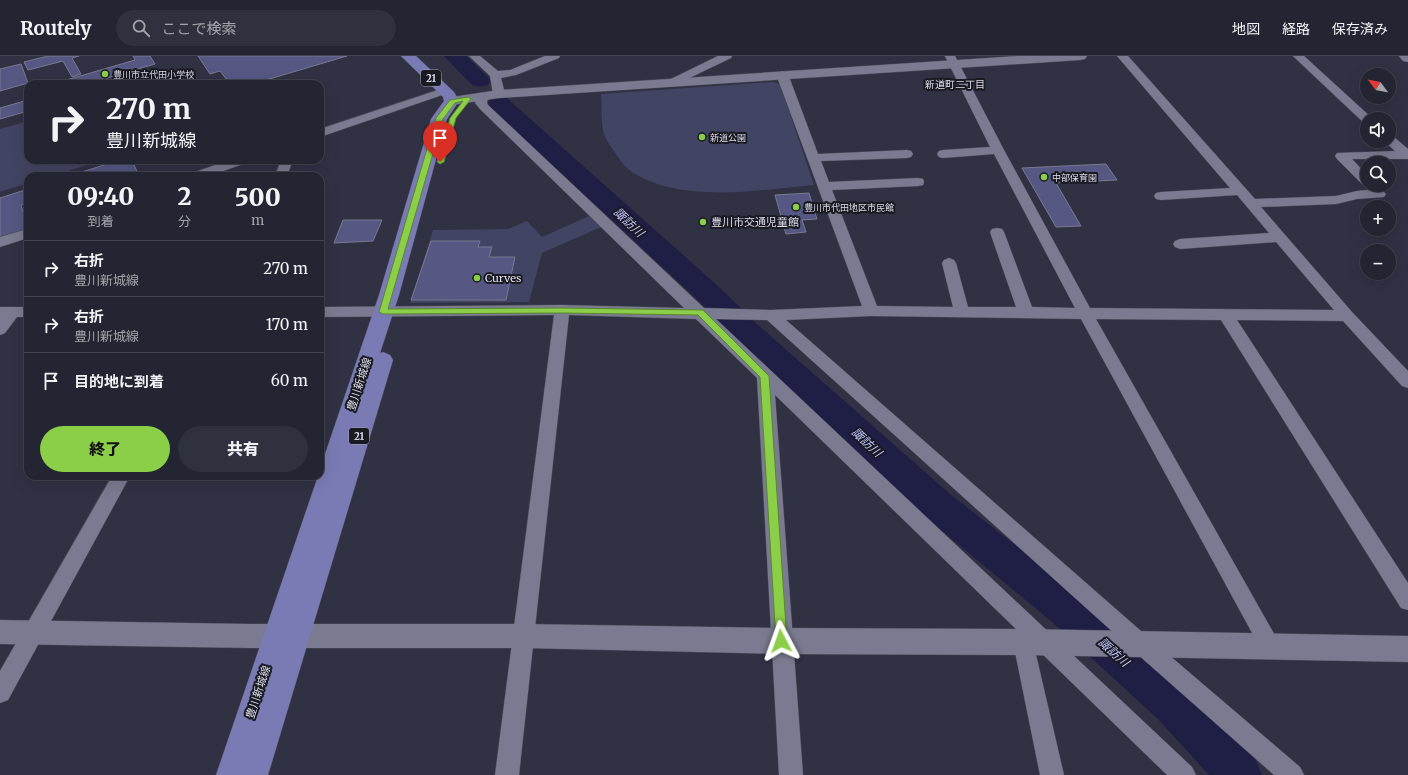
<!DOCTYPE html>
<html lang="ja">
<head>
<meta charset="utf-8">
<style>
  :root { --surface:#242532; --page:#30313e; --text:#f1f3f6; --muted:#a3a5ac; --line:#41424d; --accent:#8bce47 }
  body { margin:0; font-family:Merriweather,"Noto Sans JP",serif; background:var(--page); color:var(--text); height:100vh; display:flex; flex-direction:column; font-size:15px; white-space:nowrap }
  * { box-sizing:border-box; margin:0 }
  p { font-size:13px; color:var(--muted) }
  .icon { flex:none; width:22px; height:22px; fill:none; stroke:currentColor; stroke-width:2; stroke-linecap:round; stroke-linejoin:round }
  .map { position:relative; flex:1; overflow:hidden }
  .details { position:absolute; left:24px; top:116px; width:300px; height:308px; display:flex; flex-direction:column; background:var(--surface); border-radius:12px; box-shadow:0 4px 16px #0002,0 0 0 1px var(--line) }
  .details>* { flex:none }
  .top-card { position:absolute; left:24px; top:24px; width:300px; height:84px; border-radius:12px; box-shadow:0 4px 16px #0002,0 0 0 1px var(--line); background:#242532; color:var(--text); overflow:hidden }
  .needle { width:26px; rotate:302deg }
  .controls { position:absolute; left:1360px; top:12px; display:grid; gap:8px }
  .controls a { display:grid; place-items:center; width:36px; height:36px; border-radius:50%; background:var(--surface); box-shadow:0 4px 16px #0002,0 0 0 1px var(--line); font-size:20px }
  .pin { position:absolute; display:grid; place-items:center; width:34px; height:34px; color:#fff; margin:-41px -17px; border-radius:50% 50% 50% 0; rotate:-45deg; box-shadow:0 0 4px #0007 }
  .pin .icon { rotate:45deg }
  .me { position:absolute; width:44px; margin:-22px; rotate:356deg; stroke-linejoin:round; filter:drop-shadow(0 0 3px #0008) }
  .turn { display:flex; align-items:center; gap:14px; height:84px; padding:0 16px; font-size:18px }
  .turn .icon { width:52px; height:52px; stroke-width:2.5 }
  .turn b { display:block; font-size:28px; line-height:34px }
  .eta { display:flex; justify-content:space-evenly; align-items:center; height:68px; text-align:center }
  .eta b { font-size:24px; font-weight:800; line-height:28px }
  .cta { display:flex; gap:8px; margin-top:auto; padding:8px 16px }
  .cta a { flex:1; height:46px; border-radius:24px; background:var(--accent); color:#111; font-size:16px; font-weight:800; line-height:46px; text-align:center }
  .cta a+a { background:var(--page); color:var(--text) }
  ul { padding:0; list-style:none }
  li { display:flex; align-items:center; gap:12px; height:56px; padding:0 16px; border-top:1px solid var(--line) }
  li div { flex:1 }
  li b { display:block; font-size:15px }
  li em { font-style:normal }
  header { display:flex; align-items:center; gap:24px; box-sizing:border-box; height:56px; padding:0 20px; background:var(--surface); border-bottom:1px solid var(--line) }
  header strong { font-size:19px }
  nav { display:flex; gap:22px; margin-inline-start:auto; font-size:14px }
  .search { width:280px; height:36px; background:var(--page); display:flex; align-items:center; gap:10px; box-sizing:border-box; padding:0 14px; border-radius:22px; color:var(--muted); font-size:15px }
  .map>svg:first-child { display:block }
  .green { fill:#424463 }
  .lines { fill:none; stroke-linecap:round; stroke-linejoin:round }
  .river { fill:#1f1e44; fill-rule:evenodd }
  .building { fill:#565783; stroke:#797a8f }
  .minor-casing { stroke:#4b4c5b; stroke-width:1 }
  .tertiary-casing { stroke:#4b4c5b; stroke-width:1 }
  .primary-casing { stroke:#4b4c5b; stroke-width:1 }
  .minor { fill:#7a7b90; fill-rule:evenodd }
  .tertiary { fill:#7a7b90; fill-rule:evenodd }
  .primary { fill:#7a7bb5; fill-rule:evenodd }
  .route { fill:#8bce47; stroke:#5a862e }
  .poi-dot { fill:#8bce47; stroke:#191a22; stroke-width:1.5 }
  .labels { text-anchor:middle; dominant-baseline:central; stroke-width:4; stroke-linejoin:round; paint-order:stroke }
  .far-poi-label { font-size:9px; fill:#dddeea; stroke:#191a22; text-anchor:start }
  .shield { fill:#191a22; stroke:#a2a3ae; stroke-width:1 }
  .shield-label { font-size:10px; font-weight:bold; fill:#dddeea }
  .far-neighbourhood-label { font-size:10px; fill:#dddeea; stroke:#191a22 }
  .poi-label { font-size:11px; fill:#dddeea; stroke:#191a22; text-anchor:start }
  .street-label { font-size:11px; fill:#dddeea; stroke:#191a22 }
  .water-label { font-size:12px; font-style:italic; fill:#c1c4fd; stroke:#191a22 }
</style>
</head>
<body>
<header>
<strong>Routely</strong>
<div class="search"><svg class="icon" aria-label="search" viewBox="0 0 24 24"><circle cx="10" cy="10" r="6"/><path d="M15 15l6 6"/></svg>ここで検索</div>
<nav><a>地図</a><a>経路</a><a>保存済み</a></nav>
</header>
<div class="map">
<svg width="1408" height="719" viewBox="0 0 1408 719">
  <rect width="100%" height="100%" fill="#303143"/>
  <g class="green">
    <path d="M183,19L189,28H153Z"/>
    <path d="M772,26L780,28L814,129C758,134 682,148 632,116C625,112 621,105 616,98C611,91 605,83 603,74C601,63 602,50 601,38Z"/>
    <path d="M28,65V104H103L52,120H28V127L0,136V73Z"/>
    <path d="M589,160L601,171L542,197L529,246L410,247L433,174L508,173L527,165L542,181Z"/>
  </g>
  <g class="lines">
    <g class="river">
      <path d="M444,0H466L491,24L488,29L480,31L472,29Z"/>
      <path d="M499,40L507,42L719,231L757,268L950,438L1079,539L1188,633L1255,703L1262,719H1209L1158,663L1051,565L924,460L735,284L699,245L491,52L488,47L491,42Z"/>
    </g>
  </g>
  <g class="building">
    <path d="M48,0H79L72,2L81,18L72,21L63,5L28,14L24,6Z"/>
    <path d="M133,0H150L155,8L87,28H57L56,27L135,4Z"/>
    <path d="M198,0H347L266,24L268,28H230L220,15L210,18Z"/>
    <path d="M21,8L28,27L0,35V13Z"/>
    <path d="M28,44V55L0,63V52Z"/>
    <path d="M120,104H132L139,120H69Z"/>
    <path d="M1106,108L1117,124L1056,127L1081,170L1056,171L1022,112Z"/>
    <path d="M28,133V146L21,149L28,173L0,182V142Z"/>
    <path d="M809,137L817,163L802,164L806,176L786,178L775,139Z"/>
    <path d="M343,164H382L373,185L334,187Z"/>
    <path d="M431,185H480L478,191H492L489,201H515L506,244H411Z"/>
  </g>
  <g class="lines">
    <defs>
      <g id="minor">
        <path d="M469,0H480L498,15L510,14L545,0H560L559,2L516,19L501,22L505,38L503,40H495L493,38L490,20Z"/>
        <path d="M718,0H732L731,2L679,27L675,28L669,25L671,23Z"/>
        <path d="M945,0H955L1004,94L1090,252L1334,254L1276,186L1180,193L1175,191L1173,188L1175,185L1180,183L1269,177L1237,139L1161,144L1156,143L1154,140L1156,137L1161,136L1230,132L1117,0H1128L1255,143L1336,140L1357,135L1368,134L1337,103L1335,100L1337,97L1395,95L1384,85H1389V79L1393,80L1408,93V103H1352L1367,119V129H1377L1386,138L1384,141L1357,143L1336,148L1261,151L1352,256L1408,315V332L1402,330L1343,265L1237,264L1408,527V554L1401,552L1221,264L1096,263L1277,583L1281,590L1277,597L1270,600L1263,597L1081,263L871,260L786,264L1149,582L1300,711L1304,719H1274L1135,596L767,264L716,263L1192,711L1196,719H1167L1034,590L1064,719H1040L1013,586L1016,579L1020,577L775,339L803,719H779L757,322L696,263L569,259L519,719H495L554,259L320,261V251L562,249L684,252L480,53L475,47L478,39H486L488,41L487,47L488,49L704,252L771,254L862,250L776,18L782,15L788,18L818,98L907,94L911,95L913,98L911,101L907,102L821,105L829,126L918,122L923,123L924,126L923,129L918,130L832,134L877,250L953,251L942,207L944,204L949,202L954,204L956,207L968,251H1016L990,176L992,173L997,172L1002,173L1004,176L1032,251L1075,252L994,98L943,102L939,101L937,98L939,95L943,94L990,91Z"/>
        <path d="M1293,0H1304L1373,63H1367V67L1363,66Z"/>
        <path d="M444,32L448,33L450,35L448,37L320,81V73Z"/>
        <path d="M230,104H248L246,107L209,120H191L192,117Z"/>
        <path d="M281,104H293L287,120H275Z"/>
        <path d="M28,173V182L0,191V181Z"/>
        <path d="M0,251H28V261H17L5,277L0,279Z"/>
        <path d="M112,420H130L8,644L0,647V615Z"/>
      </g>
      <g id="tertiary">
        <path d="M1019,0H1087L1085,3L1080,4L499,42L452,49L447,48L445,45L447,42L452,41L499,34Z"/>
        <path d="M1399,0H1408V6L1403,5Z"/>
        <path d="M0,564L251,568H523L781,572L1023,573L1408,580V606L1023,599L781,598L523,592H251L0,588Z"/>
      </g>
      <path id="primary" d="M401,0H416L454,36L459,45L447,63L399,239L380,297L383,296L390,299L393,304L268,719H216L318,420H320V413L379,239L431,63L444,45L443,41Z"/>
    </defs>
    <use href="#minor" class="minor-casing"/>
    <use href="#tertiary" class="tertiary-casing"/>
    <use href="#primary" class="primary-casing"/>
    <use href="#minor" class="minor"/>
    <use href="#tertiary" class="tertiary"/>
    <use href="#primary" class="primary"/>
  </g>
  <path class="route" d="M468,41L471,43L456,62L444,106L440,108L437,106L450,62L463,45L455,47L443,63L388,253L562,252L703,254L769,320L787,585L785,589L781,590L777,589L776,585L760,321L698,259L562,257L383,258L379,256L436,62L450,44Z"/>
  <g class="poi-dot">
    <circle cx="105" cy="18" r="4"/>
    <circle cx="702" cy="81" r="4"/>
    <circle cx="1044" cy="121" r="4"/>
    <circle cx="796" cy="151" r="4"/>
    <circle cx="703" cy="166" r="4"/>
    <circle cx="477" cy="222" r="4"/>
  </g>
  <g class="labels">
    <g class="far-poi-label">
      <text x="113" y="18">豊川市立代田小学校</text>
      <text x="710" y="81">新道公園</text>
      <text x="1052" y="121">中部保育園</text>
      <text x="804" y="151">豊川市代田地区市民館</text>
    </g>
    <g class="shield">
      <rect x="421" y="14" width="20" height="16" rx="3"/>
      <rect x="349" y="372" width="20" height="16" rx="3"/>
    </g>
    <g class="shield-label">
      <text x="431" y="22">21</text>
      <text x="359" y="380">21</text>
    </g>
    <g class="far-neighbourhood-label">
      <text x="955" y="28">新道町二丁目</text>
    </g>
    <g class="poi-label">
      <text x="711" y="166">豊川市交通児童館</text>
      <text x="485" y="222">Curves</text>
    </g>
    <g class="street-label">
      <text transform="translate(359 328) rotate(-72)">豊川新城線</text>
      <text transform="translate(258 636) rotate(-72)">豊川新城線</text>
    </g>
    <g class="water-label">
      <text transform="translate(629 166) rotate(43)">諏訪川</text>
      <text transform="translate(867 386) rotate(43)">諏訪川</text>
      <text transform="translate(1114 596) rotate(42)">諏訪川</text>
    </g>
  </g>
</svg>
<div class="controls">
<a><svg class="needle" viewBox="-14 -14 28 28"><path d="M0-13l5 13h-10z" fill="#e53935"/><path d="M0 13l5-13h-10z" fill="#a3a5ac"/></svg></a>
<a><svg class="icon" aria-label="sound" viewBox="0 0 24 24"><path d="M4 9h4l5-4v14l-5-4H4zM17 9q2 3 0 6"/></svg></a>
<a><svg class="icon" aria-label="search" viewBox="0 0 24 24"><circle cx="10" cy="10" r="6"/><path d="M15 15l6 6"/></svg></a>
<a>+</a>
<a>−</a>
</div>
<div class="pin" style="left:440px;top:106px;background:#d93025"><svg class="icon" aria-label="arrive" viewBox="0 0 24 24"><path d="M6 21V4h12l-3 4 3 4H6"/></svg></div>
<svg class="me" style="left:781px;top:585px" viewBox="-20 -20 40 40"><path d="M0-17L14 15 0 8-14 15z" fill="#8bce47" stroke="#fff" stroke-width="4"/></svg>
<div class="top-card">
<div class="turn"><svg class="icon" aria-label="right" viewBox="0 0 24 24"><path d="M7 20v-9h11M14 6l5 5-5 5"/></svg><div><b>270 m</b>豊川新城線</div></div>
</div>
<section class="details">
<div class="eta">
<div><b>09:40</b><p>到着</p></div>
<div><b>2</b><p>分</p></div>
<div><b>500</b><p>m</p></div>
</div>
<ul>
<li><svg class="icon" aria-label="right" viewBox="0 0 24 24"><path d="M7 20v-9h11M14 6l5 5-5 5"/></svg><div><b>右折</b><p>豊川新城線</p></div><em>270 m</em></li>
<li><svg class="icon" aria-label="right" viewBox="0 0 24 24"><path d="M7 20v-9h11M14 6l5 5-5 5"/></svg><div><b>右折</b><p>豊川新城線</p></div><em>170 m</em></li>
<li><svg class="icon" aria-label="arrive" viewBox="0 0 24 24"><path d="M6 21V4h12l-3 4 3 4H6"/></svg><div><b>目的地に到着</b></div><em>60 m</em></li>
</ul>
<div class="cta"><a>終了</a><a>共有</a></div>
</section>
</div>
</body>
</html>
